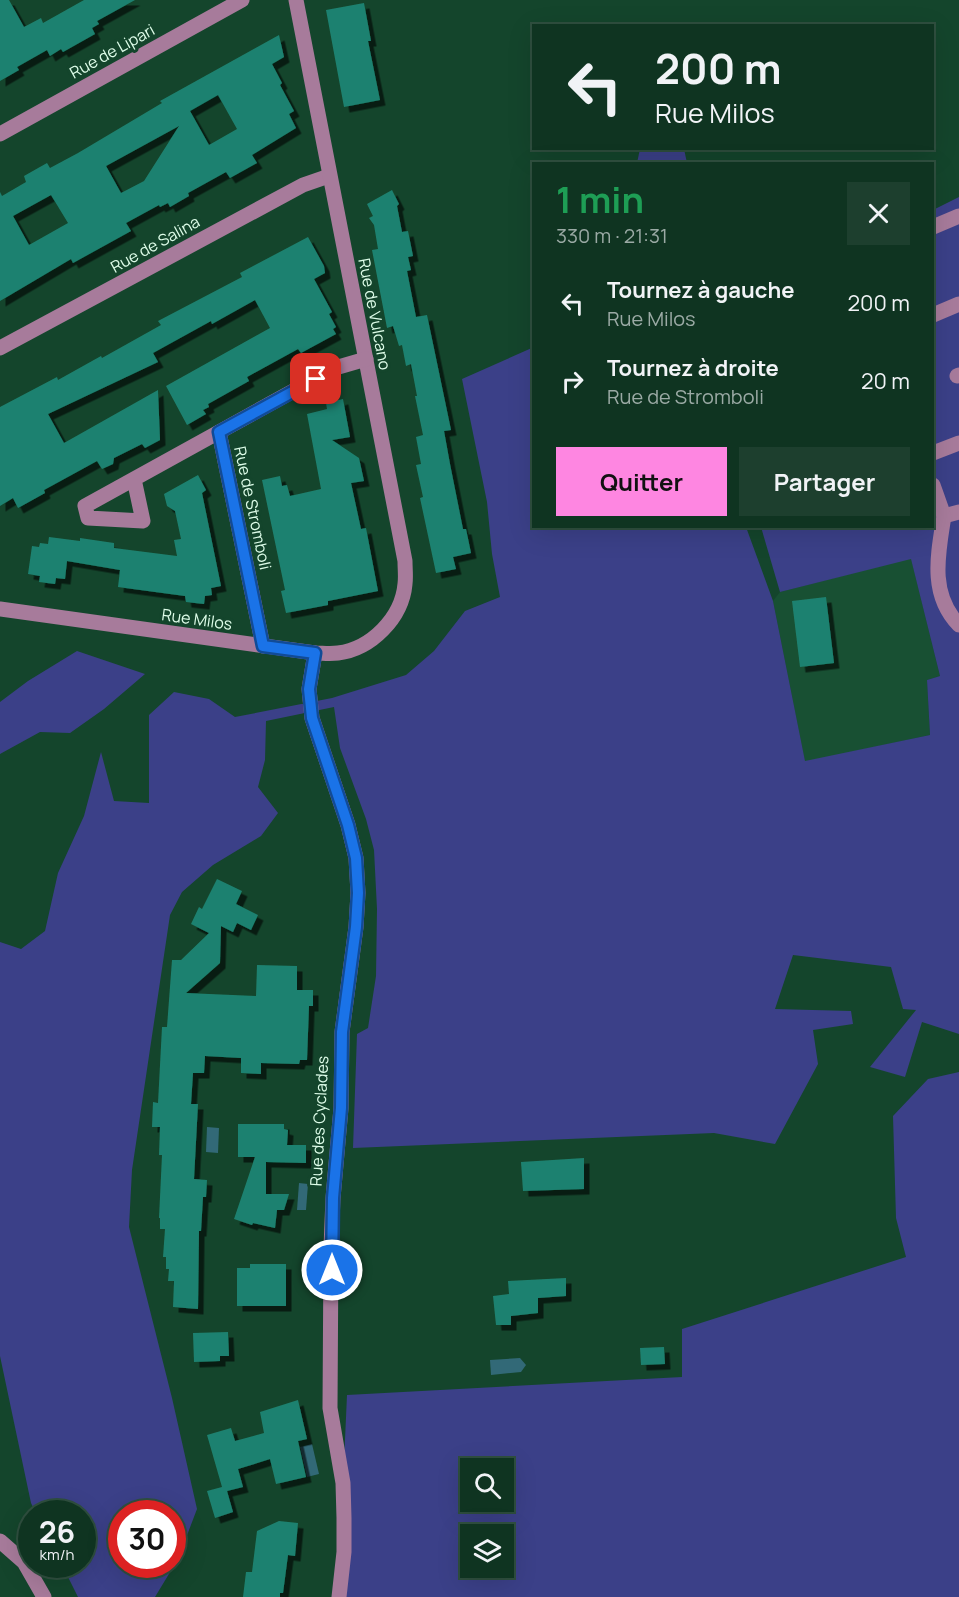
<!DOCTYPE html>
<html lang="fr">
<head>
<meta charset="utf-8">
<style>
  :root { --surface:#0f3421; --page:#1d3f2e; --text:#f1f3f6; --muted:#9baaa5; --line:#2f4f3f; --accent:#fe86e1 }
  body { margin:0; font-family:Manrope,sans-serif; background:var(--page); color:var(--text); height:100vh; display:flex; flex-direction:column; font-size:22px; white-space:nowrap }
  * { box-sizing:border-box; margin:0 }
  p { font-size:20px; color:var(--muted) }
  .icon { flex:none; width:33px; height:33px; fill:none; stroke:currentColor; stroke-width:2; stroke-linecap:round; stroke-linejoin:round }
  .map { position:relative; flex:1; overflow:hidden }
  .details { position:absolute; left:532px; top:162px; width:402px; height:366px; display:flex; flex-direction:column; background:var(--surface); border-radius:0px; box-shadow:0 6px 24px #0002,0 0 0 2px var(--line) }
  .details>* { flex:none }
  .banner { position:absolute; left:532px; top:24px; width:402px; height:126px; border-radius:0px; box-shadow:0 6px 24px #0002,0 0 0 2px var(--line); background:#0f3421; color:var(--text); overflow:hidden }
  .controls { position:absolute; left:460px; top:1458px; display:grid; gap:12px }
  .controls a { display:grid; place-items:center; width:54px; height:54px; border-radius:0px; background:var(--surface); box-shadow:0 6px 24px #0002,0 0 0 2px var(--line); font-size:30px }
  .speed { position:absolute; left:18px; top:1500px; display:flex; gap:12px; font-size:30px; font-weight:700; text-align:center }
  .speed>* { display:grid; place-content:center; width:78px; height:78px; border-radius:50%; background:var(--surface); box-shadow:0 6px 24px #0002,0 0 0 2px var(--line); line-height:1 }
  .speed small { font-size:15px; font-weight:400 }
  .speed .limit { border:9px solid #d22; background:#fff; color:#111 }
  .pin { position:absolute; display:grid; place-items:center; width:51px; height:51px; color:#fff; margin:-26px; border-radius:12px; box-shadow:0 3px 9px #0006 }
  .me { position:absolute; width:66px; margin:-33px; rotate:0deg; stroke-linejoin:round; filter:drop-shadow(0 0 4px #0008) }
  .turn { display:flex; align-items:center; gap:21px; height:126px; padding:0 24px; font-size:27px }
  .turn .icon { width:78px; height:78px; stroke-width:2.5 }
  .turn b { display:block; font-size:42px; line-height:51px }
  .round { display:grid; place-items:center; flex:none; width:63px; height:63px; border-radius:0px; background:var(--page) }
  .overview { display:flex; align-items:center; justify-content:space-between; height:102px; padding:0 24px }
  h1 { font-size:36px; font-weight:700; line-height:45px; color:#1e9e55 }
  .button { display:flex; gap:12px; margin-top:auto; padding:12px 24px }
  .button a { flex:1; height:69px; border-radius:0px; background:var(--accent); color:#111; font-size:24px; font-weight:700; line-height:69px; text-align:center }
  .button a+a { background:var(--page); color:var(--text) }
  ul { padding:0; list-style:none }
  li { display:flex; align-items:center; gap:18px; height:78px; padding:0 24px }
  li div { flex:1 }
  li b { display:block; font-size:22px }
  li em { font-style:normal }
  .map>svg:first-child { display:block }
  .built { fill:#185033 }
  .green { fill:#3b4088; fill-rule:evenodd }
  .water { fill:#326977 }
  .building { fill:#1e816f; fill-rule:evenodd; filter:url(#shadow) }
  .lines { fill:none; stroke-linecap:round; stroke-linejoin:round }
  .minor { stroke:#a77b9b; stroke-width:15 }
  .route-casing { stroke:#114b97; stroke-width:15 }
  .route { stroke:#1a73e8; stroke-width:10 }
  .labels { text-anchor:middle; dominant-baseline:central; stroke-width:6; stroke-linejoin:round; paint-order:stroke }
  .street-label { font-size:16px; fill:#defde9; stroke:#14452c }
</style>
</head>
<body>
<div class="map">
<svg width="959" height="1597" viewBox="0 0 959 1597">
  <defs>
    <filter id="shadow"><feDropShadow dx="5.5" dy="5.5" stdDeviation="0" flood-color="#0009"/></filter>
  </defs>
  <rect width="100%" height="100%" fill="#14452c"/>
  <path class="built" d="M911,558L940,676L927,680L930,735L805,762L773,601L780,592Z"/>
  <g class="green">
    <path d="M640,149H684L687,163H637Z"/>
    <path d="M959,197V1034L922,1022L905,1077L870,1067L916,1010L903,1009L891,967L793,955L775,1009L851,1011L853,1024L813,1030L818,1064L775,1144L714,1133L353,1148L357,1034L368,1028L376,976L377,909L374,850L366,819L340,748L334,707L266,721L265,760L258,787L278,813L261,836L213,865L182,892L170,915L132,1170L129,1227L172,1398L197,1509L178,1559L155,1597H78L62,1565L82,1564V1514L36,1513L31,1503L0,1356V942L21,949L45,931L58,873L84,816L101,752L114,801L149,803V715L174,692L209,699L235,717L332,698L406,675L434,651L465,611L500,597L492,554L487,502L462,379L534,347V526L746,527L773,601L805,761L930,735L927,680L940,676L911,559L780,592L761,527L933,526V210ZM122,1514H172V1564H122Z"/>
    <path d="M77,651L145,674L104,709L70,733L40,732L0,754V702L28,681Z"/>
    <path d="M959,1072V1597H338L347,1395L682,1377V1329L906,1257L896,1218L893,1116L928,1079ZM471,1468H504V1502H471ZM471,1534H504V1568H471Z"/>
  </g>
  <g class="water">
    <path d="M207,1127L219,1128L218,1153L206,1152Z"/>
    <path d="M299,1183L308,1184L306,1210H297Z"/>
    <path d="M520,1358L526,1365L521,1372L491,1375L490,1360Z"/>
    <path d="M312,1444L319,1474L307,1477L300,1447Z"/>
  </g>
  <g class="building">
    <path d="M0,0H9L24,27L41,18L43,23L84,0H135L97,21L99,24L92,28L95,34L63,52L61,49L50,56L47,50L17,67L19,70L0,81Z"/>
    <path d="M364,3L371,41H368L380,100L344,107L326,10Z"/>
    <path d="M279,35L284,57L272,64L282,83L280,85L294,111L289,114L296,128L252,155L257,163L230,178L226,172L188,193L189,196L170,207L168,203L160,207L159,205L126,223L131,231L73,263L71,259L0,301V192L2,196L26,182L24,176L47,163L50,168L78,153L162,103L160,101ZM218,95L237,129L209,145L190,111ZM179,126L144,181L121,193L106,166ZM51,195L68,223L29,245L13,216Z"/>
    <path d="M392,190L399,204L397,206L402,232L408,231L413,256L408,257L411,270L407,271L416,317L427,315L451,430L444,431L450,464L463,529H466L471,553L453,557L456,569L436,573L420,498L423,497L416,465L421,464L416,437L423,435L415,396H417L411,364L406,366L402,345L399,346L393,326L387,328L372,250L378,249L374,225L369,218L373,216L367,204Z"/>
    <path d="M308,237L324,266L325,273L314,279L332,312L329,314L336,327L333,329L336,334L301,353L298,349L247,377L249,381L208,404L209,407L203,410L206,414L187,425L166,386L270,328L255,300L212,324L211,321L153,353L158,362L48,414L64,443L158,390L160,440L145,448L142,444L114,458L113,464L102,469L97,461L44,490L45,493L18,508L13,498L0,506V407L57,377L58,380L101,356L102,358L161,325L158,321L242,277L240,273Z"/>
    <path d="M343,399L350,437L332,440L359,458L364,481L351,483L361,529L366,528L378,591L328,601V605L286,613L281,591L285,590L262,480L280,476L282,486L287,485L290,496L321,489L307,414L327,409L326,403Z"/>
    <path d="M198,475L206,490L202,493L221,586L211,588L212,595L205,596L204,604L186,602L185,596L118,587L120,570L67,561L65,579L56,578L55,584L39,582L40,576L28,574L32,546L39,547L40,543L48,544L49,537L80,541V538L114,543V548L177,556L174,540L181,539L175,511L167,506L164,494Z"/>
    <path d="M826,597L834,663L800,667L792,601Z"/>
    <path d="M217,879L242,891L236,904L258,915L251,930L237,923L233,932L221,926L220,963L186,993L256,996L257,965L297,966V990H313V1006H309L307,1060H300L299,1064L261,1063V1074L241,1073V1058L205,1056L204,1073H193L191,1104H198L194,1179L207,1180L206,1197H203L201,1231H199L198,1309L173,1307L174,1281H168L169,1269H166V1257H163L165,1229H160V1218H159L162,1155H159L160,1127H152L153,1102L158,1103L162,1027H167L172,960H181L209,933L191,924L199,907L202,909Z"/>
    <path d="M238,1124H284V1129L288,1130L287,1145H306V1163L266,1162V1194H289L284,1210H277L275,1228L253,1223L252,1225L234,1219L255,1157H238Z"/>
    <path d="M584,1158V1189L523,1191L521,1162Z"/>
    <path d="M250,1264H286V1306H237V1268H250Z"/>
    <path d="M566,1278V1296L538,1298V1313L511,1316V1325H496L493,1296L509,1294L508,1281Z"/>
    <path d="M228,1332L229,1356H220V1361L194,1362L193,1333Z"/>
    <path d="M664,1347L665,1364L641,1365L640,1348Z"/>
    <path d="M298,1400L307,1439L298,1441L306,1477L276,1484L270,1459L238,1469L243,1487L227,1491L233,1512L215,1518L207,1491L222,1487L207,1435L231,1428L235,1441L264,1433L260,1412Z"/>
    <path d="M279,1521L298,1523L295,1556L288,1555L283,1593H280V1597H243L246,1572H252L257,1531Z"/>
  </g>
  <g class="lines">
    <g class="minor">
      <path d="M0,134L242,0"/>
      <path d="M933,227L959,216"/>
      <path d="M933,315L959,304"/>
      <path d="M0,348L303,185L329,176"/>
      <path d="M957,376L959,375"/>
      <path d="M933,453L959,443"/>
      <path d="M134,479L143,521L88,518L85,506L219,432"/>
      <path d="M933,485L944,516L959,512"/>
      <path d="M944,516C938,554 929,594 959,625"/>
      <path d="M0,609L315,653C322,653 330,654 338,653C371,649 402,618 405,584C406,577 405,569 405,561L296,0"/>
      <path d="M263,646L219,432L335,368L366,359"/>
      <path d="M315,653L309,689L312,718L348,825L356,858L358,893L356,927L342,1032L341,1108L333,1198L331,1247L330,1408L343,1483L344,1518V1552L339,1597"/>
      <path d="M0,1541L24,1562L44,1597"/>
    </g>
  </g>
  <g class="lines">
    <defs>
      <path id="route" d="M316,379L219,432L263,646L315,653L309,689L312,718L348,825L356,858L358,893L356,927L342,1032L341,1108L333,1198L332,1270"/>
    </defs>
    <use href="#route" class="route-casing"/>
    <use href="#route" class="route"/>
  </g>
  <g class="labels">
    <g class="street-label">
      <text transform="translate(112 51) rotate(-29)">Rue de Lipari</text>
      <text transform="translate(155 244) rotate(-29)">Rue de Salina</text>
      <text transform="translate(375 314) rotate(79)">Rue de Vulcano</text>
      <text transform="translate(253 508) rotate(78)">Rue de Stromboli</text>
      <text transform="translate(197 619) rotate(8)">Rue Milos</text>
      <text transform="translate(319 1121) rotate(-87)">Rue des Cyclades</text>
    </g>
  </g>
</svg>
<div class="controls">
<a><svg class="icon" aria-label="search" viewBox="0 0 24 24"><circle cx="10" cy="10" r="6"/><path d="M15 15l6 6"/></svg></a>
<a><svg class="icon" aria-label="layers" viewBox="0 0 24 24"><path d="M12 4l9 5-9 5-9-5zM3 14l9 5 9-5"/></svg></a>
</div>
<div class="speed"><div>26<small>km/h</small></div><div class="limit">30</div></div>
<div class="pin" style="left:316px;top:379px;background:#d93025"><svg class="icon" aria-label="arrive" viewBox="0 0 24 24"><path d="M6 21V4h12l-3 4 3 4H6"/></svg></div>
<svg class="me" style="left:332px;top:1270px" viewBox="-20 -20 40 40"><circle r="17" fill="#1a73e8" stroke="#fff" stroke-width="3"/><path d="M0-11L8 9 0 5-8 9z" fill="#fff"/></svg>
<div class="banner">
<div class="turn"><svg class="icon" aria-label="left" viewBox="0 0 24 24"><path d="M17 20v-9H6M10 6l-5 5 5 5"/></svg><div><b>200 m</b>Rue Milos</div></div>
</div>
<section class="details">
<div class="overview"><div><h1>1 min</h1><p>330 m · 21:31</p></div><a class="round"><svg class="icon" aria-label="close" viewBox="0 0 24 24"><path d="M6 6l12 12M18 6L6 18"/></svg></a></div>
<ul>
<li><svg class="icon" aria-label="left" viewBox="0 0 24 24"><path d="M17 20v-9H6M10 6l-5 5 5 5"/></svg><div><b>Tournez à gauche</b><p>Rue Milos</p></div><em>200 m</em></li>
<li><svg class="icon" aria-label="right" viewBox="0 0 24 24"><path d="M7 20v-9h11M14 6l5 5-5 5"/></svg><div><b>Tournez à droite</b><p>Rue de Stromboli</p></div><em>20 m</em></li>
</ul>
<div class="button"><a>Quitter</a><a>Partager</a></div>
</section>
</div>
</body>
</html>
